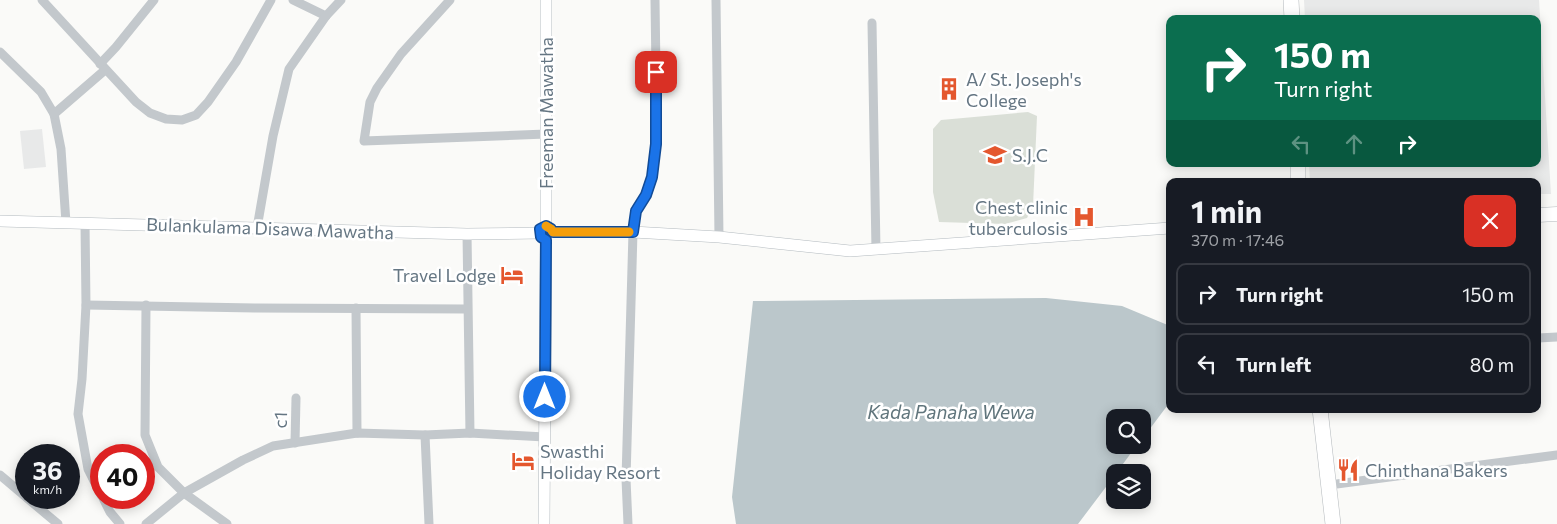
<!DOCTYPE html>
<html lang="en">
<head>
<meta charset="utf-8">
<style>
  :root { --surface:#171b24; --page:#242831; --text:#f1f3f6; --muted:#9ea1a6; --line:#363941 }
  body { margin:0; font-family:Commissioner,sans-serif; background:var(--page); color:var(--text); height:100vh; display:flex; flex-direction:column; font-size:19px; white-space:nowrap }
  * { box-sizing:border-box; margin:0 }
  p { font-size:16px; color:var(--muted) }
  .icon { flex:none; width:28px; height:28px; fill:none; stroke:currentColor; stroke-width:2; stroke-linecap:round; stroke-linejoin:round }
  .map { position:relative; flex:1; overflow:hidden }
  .sheet { position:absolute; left:1166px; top:178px; width:375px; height:235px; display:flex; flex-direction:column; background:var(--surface); border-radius:10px; box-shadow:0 2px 12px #0003 }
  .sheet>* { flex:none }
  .guide { position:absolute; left:1166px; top:15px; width:375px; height:152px; border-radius:10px; box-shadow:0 2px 12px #0003; background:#0b6e4f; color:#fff; overflow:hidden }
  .tools { position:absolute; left:1106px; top:409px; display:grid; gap:10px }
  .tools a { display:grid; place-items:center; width:45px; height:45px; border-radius:10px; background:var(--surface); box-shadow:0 2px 12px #0003; font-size:25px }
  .speed { position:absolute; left:15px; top:444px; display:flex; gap:10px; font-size:25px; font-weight:700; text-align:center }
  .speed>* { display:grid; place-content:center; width:65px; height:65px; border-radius:50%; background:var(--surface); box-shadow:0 2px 12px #0003; line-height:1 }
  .speed small { font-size:12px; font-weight:400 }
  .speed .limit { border:8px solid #d22; background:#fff; color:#111 }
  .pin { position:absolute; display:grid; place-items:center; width:42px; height:42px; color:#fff; margin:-21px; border-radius:10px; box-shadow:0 2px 8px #0006 }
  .me { position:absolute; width:55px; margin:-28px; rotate:0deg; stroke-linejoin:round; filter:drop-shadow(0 0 4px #0008) }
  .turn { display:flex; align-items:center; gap:18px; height:105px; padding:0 25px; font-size:22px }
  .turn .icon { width:65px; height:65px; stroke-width:2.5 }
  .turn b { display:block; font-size:35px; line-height:42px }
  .lanes { display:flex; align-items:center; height:48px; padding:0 25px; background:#0003; justify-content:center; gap:25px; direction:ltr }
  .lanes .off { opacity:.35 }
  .round { display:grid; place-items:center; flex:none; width:52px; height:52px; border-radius:10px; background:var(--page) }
  .summary { display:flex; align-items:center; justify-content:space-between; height:85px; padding:0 25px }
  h1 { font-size:30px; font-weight:700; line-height:38px }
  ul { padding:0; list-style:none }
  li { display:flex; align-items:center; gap:15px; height:62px; margin:0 10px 8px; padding:0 15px; border:2px solid var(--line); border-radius:10px }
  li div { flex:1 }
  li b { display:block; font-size:19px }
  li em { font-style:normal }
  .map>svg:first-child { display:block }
  .built { fill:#e8e9e9 }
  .green { fill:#dadfd7 }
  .water { fill:#bbc7cb }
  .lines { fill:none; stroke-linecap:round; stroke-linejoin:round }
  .secondary-casing { stroke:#b3babf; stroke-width:12 }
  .primary-casing { stroke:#b5babe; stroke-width:15 }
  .highway-casing { stroke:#b4b9bd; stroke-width:16 }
  .street { stroke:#c3c8cc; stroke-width:9 }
  .secondary { stroke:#fff; stroke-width:11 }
  .primary { stroke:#fff; stroke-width:14 }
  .highway { stroke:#fff; stroke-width:15 }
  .route-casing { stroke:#114b97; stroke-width:12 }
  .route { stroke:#1a73e8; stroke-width:9 }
  .slow { stroke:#f59e0b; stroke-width:9 }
  .labels { text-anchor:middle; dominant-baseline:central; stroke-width:5; stroke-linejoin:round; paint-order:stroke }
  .poi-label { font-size:18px; fill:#657683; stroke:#fff; text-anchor:start }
  .street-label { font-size:18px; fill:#657683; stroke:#fff }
  .water-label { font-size:19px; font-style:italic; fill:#60757c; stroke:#fff }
</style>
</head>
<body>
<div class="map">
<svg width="1557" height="524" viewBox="0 0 1557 524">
  <rect width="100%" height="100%" fill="#fafaf8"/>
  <g class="built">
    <path d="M1304,0H1539L1551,194H1538V181H1310L1309,164H1538V19H1305Z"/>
    <path d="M42,129L46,167L24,169L20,131Z"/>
  </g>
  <path class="green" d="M1028,112L1037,116L1033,206L1027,218L1005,224L939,222L933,192V129L941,120Z"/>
  <path class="water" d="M1046,298L1122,306L1170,326V402L1143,438L1142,418H1115V445H1137L1117,472H1115V475L1078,524H736L732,497L753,301Z"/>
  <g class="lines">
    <defs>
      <g id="secondary">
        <path d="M0,221L467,234L539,233"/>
        <path d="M546,226V0"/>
        <path d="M553,232H633L719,237L850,251L1170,228"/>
        <path d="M544,524L546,240"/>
      </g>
      <path id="primary" d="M1538,215L1557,214"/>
      <g id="highway">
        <path d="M1291,0L1292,19"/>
        <path d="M1298,164V181"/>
        <path d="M1320,409L1333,524"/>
      </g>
    </defs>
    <use href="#secondary" class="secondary-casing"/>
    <use href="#primary" class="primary-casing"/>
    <use href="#highway" class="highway-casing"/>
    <g class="street">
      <path d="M42,0L136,102L150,113L166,119L182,120L196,115L208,102L236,62L271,0"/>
      <path d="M293,0L326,16"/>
      <path d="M450,0L401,54L377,88L370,102L364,141L546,134"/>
      <path d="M716,0L719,237"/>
      <path d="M872,23L876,250"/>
      <path d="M0,52L41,92L54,114L61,149L66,223"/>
      <path d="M100,64L116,47L154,0"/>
      <path d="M54,114L105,70"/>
      <path d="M85,223L86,305L82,379L78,414L88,469L101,495"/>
      <path d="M257,228L273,136L289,69L326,16L341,0"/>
      <path d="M467,234L470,433"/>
      <path d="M86,305L255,308L467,309"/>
      <path d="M146,305L145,435L158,467L184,493L227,524"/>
      <path d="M356,308L357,433"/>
      <path d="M1538,338L1557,337"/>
      <path d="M425,435L429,524"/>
      <path d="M295,443L296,398"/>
      <path d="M0,475L26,497"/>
      <path d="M1329,485L1557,455"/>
      <path d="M27,498L58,524"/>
      <path d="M103,498L110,512L120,524"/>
      <path d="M146,524L184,493L243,460L273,446L357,433L425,435L470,433L545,437"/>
      <path d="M628,524L626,479L633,232L636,211L650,185L657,144L655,0"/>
    </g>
    <use href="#secondary" class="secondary"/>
    <use href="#primary" class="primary"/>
    <use href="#highway" class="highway"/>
  </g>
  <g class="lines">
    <defs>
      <path id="route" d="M545,397L546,240L541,237L540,229L546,226L551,229L553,232H633L636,211L646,195L652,177L656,144V72"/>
    </defs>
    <use href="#route" class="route-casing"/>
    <use href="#route" class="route"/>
    <path class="slow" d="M546,226L551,229L553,232H629"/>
  </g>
  <defs>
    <symbol id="building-bare" viewBox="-9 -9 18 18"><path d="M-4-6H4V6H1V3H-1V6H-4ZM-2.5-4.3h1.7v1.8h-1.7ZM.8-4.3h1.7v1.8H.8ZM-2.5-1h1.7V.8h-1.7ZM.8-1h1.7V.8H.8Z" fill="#e4572e" stroke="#fff" stroke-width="2.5" paint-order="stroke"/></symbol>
    <symbol id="school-bare" viewBox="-9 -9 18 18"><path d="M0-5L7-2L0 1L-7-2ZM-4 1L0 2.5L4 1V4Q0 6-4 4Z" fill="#e4572e" stroke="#fff" stroke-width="2.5" paint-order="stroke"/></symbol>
    <symbol id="hospital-bare" viewBox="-9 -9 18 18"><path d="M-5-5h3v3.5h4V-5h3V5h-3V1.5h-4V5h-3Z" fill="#e4572e" stroke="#fff" stroke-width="2.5" paint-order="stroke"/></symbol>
    <symbol id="hotel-bare" viewBox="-9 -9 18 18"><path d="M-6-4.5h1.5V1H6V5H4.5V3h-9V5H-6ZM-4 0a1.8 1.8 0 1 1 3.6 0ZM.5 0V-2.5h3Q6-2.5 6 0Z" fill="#e4572e" stroke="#fff" stroke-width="2.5" paint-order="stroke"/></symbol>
    <symbol id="restaurant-bare" viewBox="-9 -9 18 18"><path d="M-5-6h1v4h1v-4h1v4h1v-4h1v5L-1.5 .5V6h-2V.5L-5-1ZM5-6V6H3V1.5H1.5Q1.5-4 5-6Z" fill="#e4572e" stroke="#fff" stroke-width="2.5" paint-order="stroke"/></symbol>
  </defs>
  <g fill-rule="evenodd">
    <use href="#building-bare" x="933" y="73" width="32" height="32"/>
    <use href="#school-bare" x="979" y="139" width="32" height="32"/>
    <use href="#hospital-bare" x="1068" y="201" width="32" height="32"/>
    <use href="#hotel-bare" x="496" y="259" width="32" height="32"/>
    <use href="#hotel-bare" x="507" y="445" width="32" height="32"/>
    <use href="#restaurant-bare" x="1332" y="454" width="32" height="32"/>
  </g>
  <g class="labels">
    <g class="poi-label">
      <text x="966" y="79">A/ St. Joseph's<tspan x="966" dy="21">College</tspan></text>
      <text x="1012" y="155">S.J.C</text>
      <text x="1068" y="207" text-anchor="end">Chest clinic<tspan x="1068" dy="21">tuberculosis</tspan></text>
      <text x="496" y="275" text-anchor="end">Travel Lodge</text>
      <text x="540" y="451">Swasthi<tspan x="540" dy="21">Holiday Resort</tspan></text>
      <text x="1365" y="470">Chinthana Bakers</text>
    </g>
    <g class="street-label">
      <text transform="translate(546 113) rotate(-90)">Freeman Mawatha</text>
      <text transform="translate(270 228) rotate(2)">Bulankulama Disawa Mawatha</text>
      <text transform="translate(280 420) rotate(-89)">c1</text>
    </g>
    <g class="water-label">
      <text x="951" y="411">Kada Panaha Wewa</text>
    </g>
  </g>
</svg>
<div class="tools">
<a><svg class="icon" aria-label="search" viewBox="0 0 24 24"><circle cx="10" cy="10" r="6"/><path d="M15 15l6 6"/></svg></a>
<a><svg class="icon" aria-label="layers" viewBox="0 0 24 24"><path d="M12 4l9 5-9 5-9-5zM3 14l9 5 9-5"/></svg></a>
</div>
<div class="speed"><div>36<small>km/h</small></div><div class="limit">40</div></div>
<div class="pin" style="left:656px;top:72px;background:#d93025"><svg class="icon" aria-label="arrive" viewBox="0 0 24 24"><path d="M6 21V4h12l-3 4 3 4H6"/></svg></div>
<svg class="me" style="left:545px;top:397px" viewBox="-20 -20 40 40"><circle r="17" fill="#1a73e8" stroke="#fff" stroke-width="3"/><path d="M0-11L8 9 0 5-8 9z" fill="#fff"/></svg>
<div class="guide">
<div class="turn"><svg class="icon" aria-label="right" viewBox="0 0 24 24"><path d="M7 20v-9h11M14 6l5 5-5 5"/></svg><div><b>150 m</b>Turn right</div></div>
<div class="lanes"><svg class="icon off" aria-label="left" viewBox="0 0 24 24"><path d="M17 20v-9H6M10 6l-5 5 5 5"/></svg><svg class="icon off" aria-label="ahead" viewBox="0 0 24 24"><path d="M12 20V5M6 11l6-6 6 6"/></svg><svg class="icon" aria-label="right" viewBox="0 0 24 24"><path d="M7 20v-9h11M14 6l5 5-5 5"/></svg></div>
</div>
<section class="sheet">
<div class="summary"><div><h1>1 min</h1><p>370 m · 17:46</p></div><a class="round" style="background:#d93025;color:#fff"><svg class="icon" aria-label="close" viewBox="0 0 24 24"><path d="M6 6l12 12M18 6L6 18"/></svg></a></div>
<ul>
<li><svg class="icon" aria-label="right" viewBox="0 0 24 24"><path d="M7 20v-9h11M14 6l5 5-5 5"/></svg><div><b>Turn right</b></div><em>150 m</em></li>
<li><svg class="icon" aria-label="left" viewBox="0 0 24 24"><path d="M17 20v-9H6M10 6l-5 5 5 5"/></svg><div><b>Turn left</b></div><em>80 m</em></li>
</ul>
</section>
</div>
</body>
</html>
